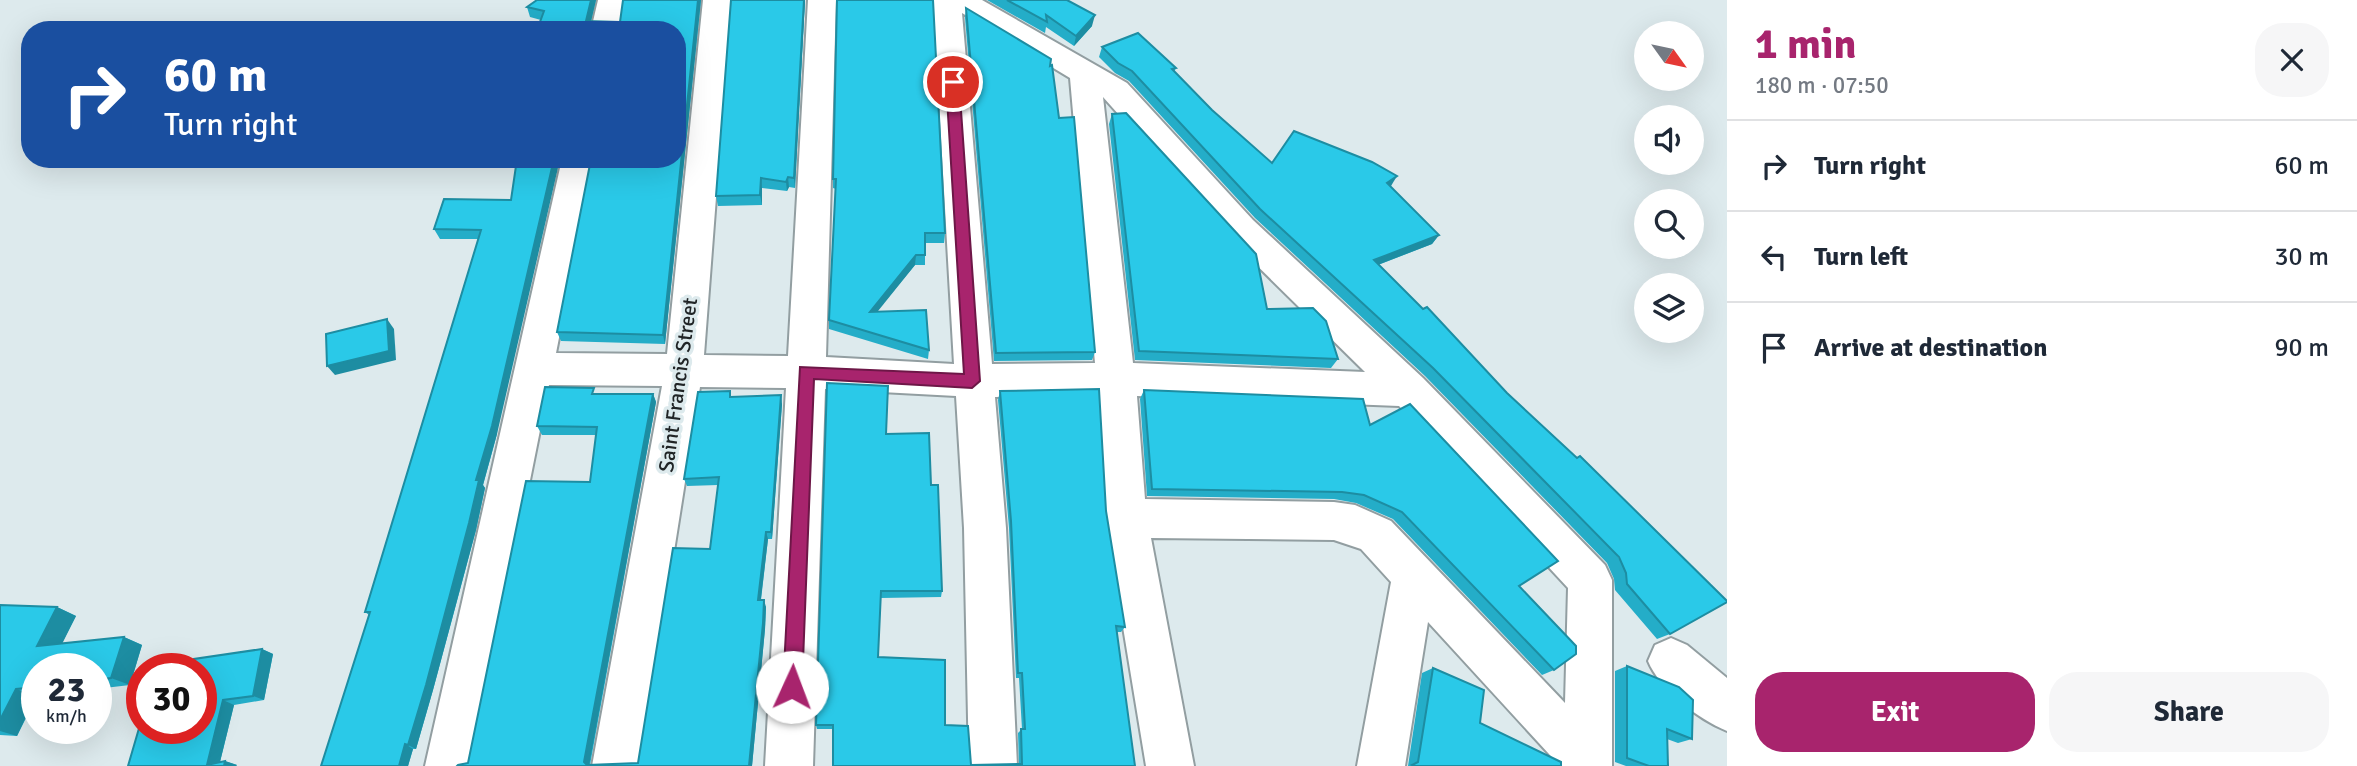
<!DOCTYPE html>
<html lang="en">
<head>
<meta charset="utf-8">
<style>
  :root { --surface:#fff; --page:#f6f6f7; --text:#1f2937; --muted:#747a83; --line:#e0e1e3; --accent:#a8246d }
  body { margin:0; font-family:Signika,sans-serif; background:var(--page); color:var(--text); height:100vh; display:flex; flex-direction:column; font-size:26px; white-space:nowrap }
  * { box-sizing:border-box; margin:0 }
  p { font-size:23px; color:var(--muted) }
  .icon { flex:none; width:38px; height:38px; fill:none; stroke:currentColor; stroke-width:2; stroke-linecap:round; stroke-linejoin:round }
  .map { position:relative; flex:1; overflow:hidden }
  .panel { display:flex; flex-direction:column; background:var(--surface); width:630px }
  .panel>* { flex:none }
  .top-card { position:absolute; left:21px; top:21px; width:665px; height:147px; border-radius:28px; box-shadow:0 7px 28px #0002; background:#1a4fa0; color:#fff; overflow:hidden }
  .needle { width:46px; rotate:123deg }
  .fabs { position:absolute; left:1634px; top:21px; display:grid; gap:14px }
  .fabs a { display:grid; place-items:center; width:70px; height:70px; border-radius:50%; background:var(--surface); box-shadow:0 7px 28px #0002; font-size:35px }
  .speed { position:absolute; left:21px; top:653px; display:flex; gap:14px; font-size:35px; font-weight:700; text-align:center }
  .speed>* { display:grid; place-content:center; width:91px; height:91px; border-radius:50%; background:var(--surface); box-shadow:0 7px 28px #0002; line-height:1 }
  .speed small { font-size:18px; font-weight:400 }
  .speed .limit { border:10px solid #d22; background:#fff; color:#111 }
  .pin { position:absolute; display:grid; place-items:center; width:60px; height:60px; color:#fff; margin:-30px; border:4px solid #fff; border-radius:50%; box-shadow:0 2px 7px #0007 }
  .me { position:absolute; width:77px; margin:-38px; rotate:2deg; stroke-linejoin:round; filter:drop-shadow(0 0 5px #0008) }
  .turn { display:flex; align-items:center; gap:24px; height:147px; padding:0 28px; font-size:32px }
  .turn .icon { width:91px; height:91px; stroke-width:2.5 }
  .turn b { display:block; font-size:49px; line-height:60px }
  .round { display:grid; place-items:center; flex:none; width:74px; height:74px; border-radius:28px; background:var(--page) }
  .summary { display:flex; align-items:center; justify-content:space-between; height:119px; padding:0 28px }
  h1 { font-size:42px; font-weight:700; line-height:52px; color:var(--accent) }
  .primary-button { display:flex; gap:14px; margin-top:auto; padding:14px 28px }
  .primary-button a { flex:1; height:80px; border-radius:28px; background:var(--accent); color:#fff; font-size:28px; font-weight:700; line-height:80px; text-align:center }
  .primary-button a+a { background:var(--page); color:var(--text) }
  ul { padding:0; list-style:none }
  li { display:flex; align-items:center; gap:21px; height:91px; padding:0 28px; border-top:2px solid var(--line) }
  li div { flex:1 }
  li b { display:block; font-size:26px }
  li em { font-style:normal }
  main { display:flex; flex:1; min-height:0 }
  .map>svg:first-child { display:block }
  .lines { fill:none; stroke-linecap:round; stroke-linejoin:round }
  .street-casing { stroke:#929ea1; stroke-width:4 }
  .street { fill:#fff; fill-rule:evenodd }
  .wall { fill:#24adc8 }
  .shaded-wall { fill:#1d8da2 }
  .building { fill:#2ac9e8; stroke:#1d8da2; stroke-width:2 }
  .route { fill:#a8246d; stroke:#6d1747; stroke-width:2 }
  .labels { text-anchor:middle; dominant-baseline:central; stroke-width:7; stroke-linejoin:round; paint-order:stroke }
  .street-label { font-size:21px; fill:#202426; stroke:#ddeaed }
</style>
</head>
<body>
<main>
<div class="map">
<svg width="1727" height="766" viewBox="0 0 1727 766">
  <rect width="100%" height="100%" fill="#ddeaed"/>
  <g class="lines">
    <defs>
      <g id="street">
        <path d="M598,0H626L621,30H591Z"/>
        <path d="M703,0H731L704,355L788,356L808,0H836L826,357L954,364L933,0H982L1127,83L1253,220L1423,378L1605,565L1612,580V766H1560L1428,622L1405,766H1357L1391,582L1361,549L1334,540L1151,538L1194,766H1146L1105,518L1098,395L995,397L1006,528L1017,766H969L964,528L956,396L825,389L813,766H765L786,388L700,387L640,766H592L662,386L549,385L473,766H425L562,159H594L556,353L667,354ZM962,13L1070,78L1095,363L992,364ZM1103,97L1229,238L1365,372L1133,363ZM1137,396L1399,406L1568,588L1565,703L1391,521L1355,505L1334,502L1145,499Z"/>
        <path d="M1671,638L1687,645L1727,678V731C1698,719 1660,690 1648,661L1655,645Z"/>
      </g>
    </defs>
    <use href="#street" class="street-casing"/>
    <use href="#street" class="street"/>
  </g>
  <g class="wall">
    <path d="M537,0H596L591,21L620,22L623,0H701L665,344L561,341L557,332L591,159H677V30H537L541,20L530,17L527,7Z"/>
    <path d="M731,0H805L795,188L789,187L787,191L762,188V205L718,206L716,196Z"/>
    <path d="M837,0L945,233L944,243H925V265H915L877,311L929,350L928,359L829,329V320L836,189L833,188V179Z"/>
    <path d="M987,0H1067L1092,26L1074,46L1046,27L1045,33Z"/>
    <path d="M966,8L1050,66L1059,118L1095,352L1092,360L994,361L965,18Z"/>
    <path d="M1102,47L1176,68L1174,72L1212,110L1272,163L1390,186L1439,235L1432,244L1378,265L1507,393L1670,634L1657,639L1615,590L1614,579L1607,563L1425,376L1255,218L1129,81L1115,73L1099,57Z"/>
    <path d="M1112,114L1267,309L1338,359L1331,368L1135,360L1109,124Z"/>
    <path d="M511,200L497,434L483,485L485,488L476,530L433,690L416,749H413L408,766L369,615L365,612L478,239H440L434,229Z"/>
    <path d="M1144,390L1370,425L1519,586L1554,670L1542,675L1393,519L1356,503L1334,499L1147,496L1140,399Z"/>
    <path d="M1000,391L1106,511L1125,627L1121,632H1117L1135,766H833V729H817L816,725L886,434L931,485L942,591L941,597L881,598L878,657L945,725L971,765L1019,764L1018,733L1022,729L1019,678H1016L1009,528L998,400Z"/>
    <path d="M596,394H653L656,402L590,765L638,763L710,549L718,485L687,486L684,479L732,397L782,404L772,539H768L761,600L766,607L765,629L752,766H457L468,763L590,482L596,435H542L537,426Z"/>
    <path d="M0,605L57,607L76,616L62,643L124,637L142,645L130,685L96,689V668H37V696L17,736L0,735Z"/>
    <path d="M262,649L273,654L264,700L234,705L220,762L225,761L237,765L236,766H128L201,728Z"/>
    <path d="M1627,666L1692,739L1678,743L1667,739L1668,766H1626L1615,762V671Z"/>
    <path d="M1433,668L1480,723L1561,766H1408L1422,673Z"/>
  </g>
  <g class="shaded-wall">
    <path d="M591,0H596L589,30L586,21Z"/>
    <path d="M698,0H701L665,344L663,335Z"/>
    <path d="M804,0H805L795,188L794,178Z"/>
    <path d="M1095,15L1092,26L1074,46L1076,36Z"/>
    <path d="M554,159H560L497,434L483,485L485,488L476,530L433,690L416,749L408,745L476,480Z"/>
    <path d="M1397,176L1391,186L1381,192L1387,183Z"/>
    <path d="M788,177L789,187L787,191L786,182Z"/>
    <path d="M761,178L762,188V205L760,195Z"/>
    <path d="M1439,235L1432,244L1367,269L1374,260Z"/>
    <path d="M916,255L915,265L870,321V312Z"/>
    <path d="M387,319L394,329L396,360L335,375L327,366Z"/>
    <path d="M653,394L656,402L589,766L584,762Z"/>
    <path d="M781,395L782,404L772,539L771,532Z"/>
    <path d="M766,532L768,539L760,606L758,600Z"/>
    <path d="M764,600L766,607L765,629L752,766H749Z"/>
    <path d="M57,607L76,616L57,654L37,646Z"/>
    <path d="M124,637L142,645L130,685L111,678Z"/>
    <path d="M262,649L273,654L264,700L253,696Z"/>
    <path d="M16,689L36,696L17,736L0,731V720Z"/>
    <path d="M223,700L234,705L219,766L207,765Z"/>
    <path d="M405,744L413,749L408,766H399Z"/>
    <path d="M225,761L237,765L236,766H224Z"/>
  </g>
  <g class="building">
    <path d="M537,0H591L586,21L620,22L623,0H698L663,335L557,332L591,159H677V30H537L544,11L527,7Z"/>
    <path d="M731,0H804L794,178L788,177L786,182L761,178L760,195L716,196Z"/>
    <path d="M837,0H933L945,233H925V255H916L870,312L926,310L929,350L829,320L836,179H833Z"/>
    <path d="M1007,0H1067L1095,15L1076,36L1046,15L1047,22Z"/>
    <path d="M966,8L1051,59L1050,66L1052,65L1059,118L1074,117L1095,352L996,353Z"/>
    <path d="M1138,33L1176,68L1172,69L1212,110L1272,163L1294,131L1372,162L1397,176L1387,183L1439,235L1374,260L1423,309L1427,307L1507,393L1577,458L1580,456L1727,601V602L1670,634L1627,584L1626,573L1619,557L1433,368L1260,209L1132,71L1118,63L1102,47Z"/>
    <path d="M1126,113L1256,254L1267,309L1313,308L1326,321L1338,359L1139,351L1112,114Z"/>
    <path d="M517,159H554L492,426L476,480H479L469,523L426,685L408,745L405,744L399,766H321L370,612H365L481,230L434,229L444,199L511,200Z"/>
    <path d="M387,319L389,351L327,366L326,334Z"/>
    <path d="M827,383L888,386L886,434L929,433L931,485H938L942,591H881L878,657L945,660V725L968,726L971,765L1022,764L1021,729H1025L1022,673H1018L1011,521L1000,391L1099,389L1106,511L1125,627L1116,626L1135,766H833V725H816Z"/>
    <path d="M545,387L594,388L592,394H653L584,762L587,765L638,763L673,548L710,549L719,477L684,479L698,392L730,391V397L781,395L771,532H766L758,600H764L763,623L749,766H457L458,765L468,763L526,481L590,482L597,427L537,426Z"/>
    <path d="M1144,390L1363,399L1370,425L1410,404L1558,561L1519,586L1576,646V654L1554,670L1402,512L1364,495L1342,492L1152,489Z"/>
    <path d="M0,605L57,607L37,646L124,637L111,678L96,680V668H37V687L16,689L0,720Z"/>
    <path d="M262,649L253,696L223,700L207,765L225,761L224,766H128L142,718V728H201V668H192L194,659Z"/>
    <path d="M1627,666L1679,687L1693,700L1692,739L1667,729L1668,766H1649L1627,758Z"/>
    <path d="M1433,668L1484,690L1480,723L1561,762V766H1414L1412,765L1418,762Z"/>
  </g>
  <path class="route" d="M953,77L959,82L980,381L972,388L814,379L802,687L799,694L792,697L785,694L783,687L800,367L964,374L946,82Z"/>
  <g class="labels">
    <g class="street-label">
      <text transform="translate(678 385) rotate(-82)">Saint Francis Street</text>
    </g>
  </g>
</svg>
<div class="fabs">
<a><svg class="needle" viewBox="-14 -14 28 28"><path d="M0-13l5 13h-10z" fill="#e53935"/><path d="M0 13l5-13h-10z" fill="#747a83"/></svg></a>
<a><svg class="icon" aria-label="sound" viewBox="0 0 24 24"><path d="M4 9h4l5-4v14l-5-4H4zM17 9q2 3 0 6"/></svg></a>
<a><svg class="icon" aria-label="search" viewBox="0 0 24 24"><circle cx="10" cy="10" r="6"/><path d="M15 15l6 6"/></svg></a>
<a><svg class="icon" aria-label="layers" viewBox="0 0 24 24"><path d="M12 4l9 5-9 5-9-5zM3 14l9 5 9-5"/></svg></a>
</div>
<div class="speed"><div>23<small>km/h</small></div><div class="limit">30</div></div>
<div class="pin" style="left:953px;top:82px;background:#d93025"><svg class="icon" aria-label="arrive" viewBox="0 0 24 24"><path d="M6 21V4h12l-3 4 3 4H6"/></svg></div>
<svg class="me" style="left:792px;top:687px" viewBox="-20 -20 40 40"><circle r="19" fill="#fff"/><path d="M0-13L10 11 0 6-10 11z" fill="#a8246d"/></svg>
<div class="top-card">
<div class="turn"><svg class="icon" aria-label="right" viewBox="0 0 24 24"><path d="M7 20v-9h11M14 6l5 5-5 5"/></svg><div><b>60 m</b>Turn right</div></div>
</div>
</div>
<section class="panel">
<div class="summary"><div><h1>1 min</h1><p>180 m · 07:50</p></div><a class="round"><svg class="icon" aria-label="close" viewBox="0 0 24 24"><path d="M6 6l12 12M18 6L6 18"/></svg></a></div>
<ul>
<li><svg class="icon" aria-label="right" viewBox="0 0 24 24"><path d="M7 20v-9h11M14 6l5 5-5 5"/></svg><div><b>Turn right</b></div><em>60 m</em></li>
<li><svg class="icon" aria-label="left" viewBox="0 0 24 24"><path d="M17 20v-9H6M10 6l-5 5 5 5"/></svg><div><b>Turn left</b></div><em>30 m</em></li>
<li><svg class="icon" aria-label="arrive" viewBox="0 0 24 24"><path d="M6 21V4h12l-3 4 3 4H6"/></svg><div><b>Arrive at destination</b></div><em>90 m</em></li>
</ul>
<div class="primary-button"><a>Exit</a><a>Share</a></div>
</section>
</main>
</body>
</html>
